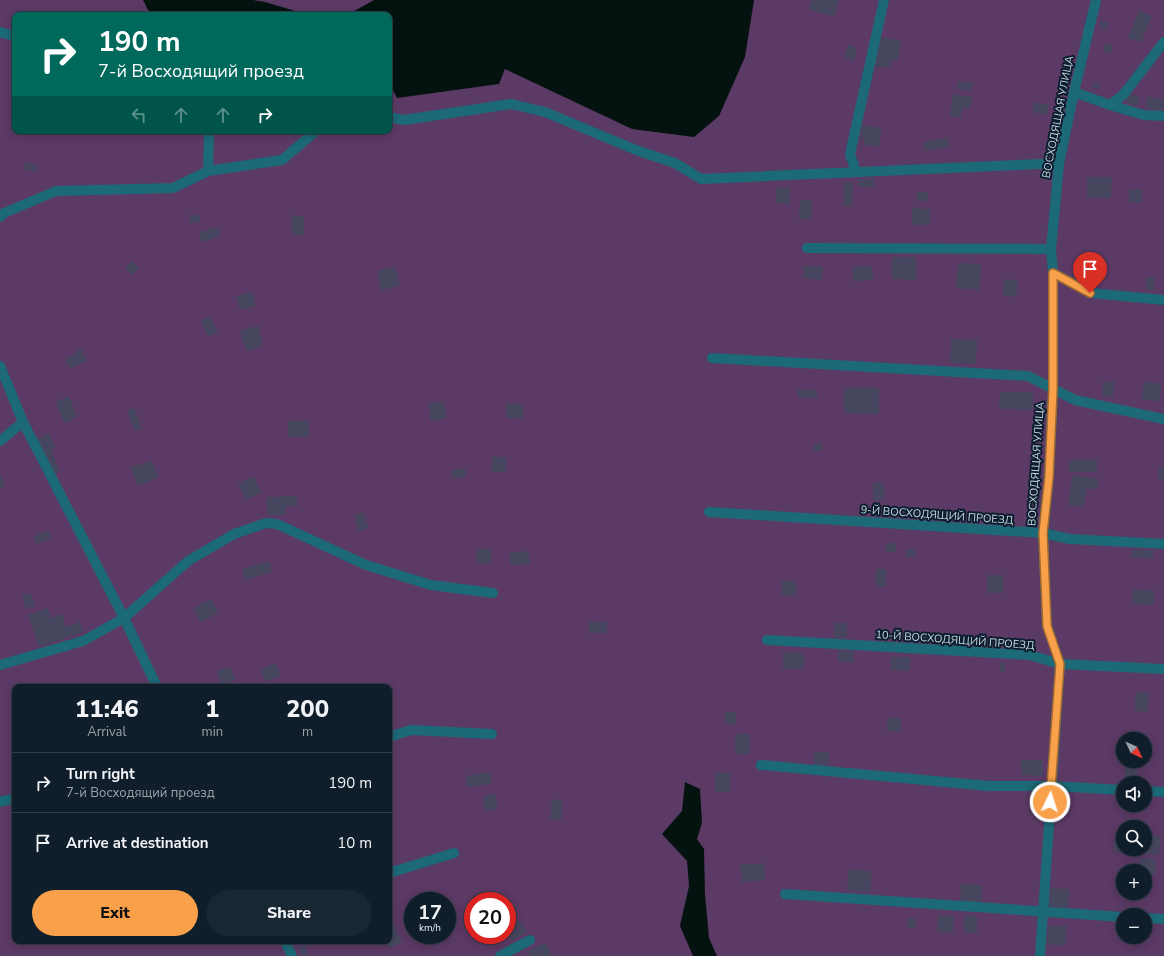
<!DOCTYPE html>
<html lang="en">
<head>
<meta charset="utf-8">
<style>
  :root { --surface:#101e2b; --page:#192733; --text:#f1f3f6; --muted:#9ca2a9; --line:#303c47; --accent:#f8a14a }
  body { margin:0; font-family:"Nunito Sans",sans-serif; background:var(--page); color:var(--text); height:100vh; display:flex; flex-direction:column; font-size:15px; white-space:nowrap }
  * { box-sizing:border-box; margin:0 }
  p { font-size:13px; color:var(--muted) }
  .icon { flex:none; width:22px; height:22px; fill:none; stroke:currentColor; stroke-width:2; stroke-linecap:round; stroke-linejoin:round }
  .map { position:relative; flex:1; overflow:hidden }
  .side { position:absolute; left:12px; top:684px; width:380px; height:260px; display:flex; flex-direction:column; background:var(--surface); border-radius:8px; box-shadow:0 2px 10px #0003,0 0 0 1px var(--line) }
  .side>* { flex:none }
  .top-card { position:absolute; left:12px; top:12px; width:380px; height:122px; border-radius:8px; box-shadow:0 2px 10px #0003,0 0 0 1px var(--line); background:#00695c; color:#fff; overflow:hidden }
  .needle { width:26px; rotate:134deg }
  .tools { position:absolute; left:1116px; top:732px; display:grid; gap:8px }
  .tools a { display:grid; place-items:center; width:36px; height:36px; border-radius:50%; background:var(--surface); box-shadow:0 2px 10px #0003,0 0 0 1px var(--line); font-size:20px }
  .speed { position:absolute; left:404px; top:892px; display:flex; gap:8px; font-size:20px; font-weight:700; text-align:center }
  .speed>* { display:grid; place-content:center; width:52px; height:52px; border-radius:50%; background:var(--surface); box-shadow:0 2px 10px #0003,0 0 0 1px var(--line); line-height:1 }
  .speed small { font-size:10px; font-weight:400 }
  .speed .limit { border:6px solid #d22; background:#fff; color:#111 }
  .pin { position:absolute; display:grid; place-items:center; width:34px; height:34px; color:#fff; margin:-41px -17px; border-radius:50% 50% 50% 0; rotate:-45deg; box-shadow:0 0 4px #0007 }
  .pin .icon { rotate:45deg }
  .me { position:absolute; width:44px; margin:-22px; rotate:4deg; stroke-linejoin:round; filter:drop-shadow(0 0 3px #0008) }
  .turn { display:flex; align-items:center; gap:14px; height:84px; padding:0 20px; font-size:18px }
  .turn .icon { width:52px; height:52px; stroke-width:2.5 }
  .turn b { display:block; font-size:28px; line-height:34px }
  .lanes { display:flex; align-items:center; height:38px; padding:0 20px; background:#0003; justify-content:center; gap:20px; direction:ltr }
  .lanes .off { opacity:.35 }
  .eta { display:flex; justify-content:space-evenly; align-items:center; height:68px; text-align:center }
  .eta b { font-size:24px; font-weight:800; line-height:28px }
  .cta { display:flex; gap:8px; margin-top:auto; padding:8px 20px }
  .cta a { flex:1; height:46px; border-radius:24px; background:var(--accent); color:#111; font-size:16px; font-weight:800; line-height:46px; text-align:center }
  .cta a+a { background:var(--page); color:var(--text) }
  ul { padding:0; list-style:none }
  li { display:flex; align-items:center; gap:12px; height:60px; padding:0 20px; border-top:1px solid var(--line) }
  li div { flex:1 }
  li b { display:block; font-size:15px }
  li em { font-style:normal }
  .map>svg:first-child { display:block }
  .green { fill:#5b3a65; fill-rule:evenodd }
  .water { fill:#051310 }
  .building { fill:#46465f }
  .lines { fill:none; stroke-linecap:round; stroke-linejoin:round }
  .minor { stroke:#1c6978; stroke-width:10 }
  .route-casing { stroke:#a16930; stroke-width:10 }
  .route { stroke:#f8a14a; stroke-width:7 }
  .labels { text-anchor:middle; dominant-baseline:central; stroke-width:4; stroke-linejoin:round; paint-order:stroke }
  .street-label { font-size:11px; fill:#cad6e2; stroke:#0b1e2f }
</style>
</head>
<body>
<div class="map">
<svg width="1164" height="956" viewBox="0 0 1164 956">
  <rect width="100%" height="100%" fill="#152839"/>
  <path class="green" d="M0,0H1164V956H0ZM15,15H389V131H15ZM15,687H389V941H15ZM1123,739H1145V761H1123ZM1123,783H1145V805H1123ZM1123,827H1145V849H1123ZM1123,871H1145V893H1123ZM413,901H447V935H413ZM473,901H507V935H473ZM1123,915H1145V937H1123Z"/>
  <g class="water">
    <path d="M143,0H253L265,2L309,15H154L148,10Z"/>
    <path d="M374,0H754L745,57L719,116L694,137L632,129L505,69L499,84L397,98L389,83V15H324L349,14Z"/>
    <path d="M685,782L700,789L702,823L697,839L704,849L705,894L709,938L717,956H693L680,926L689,886L687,861L662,834L682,811Z"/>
  </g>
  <g class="building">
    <path d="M812,0H839L834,17L809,10Z"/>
    <path d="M1139,11L1152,16L1141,43L1128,38Z"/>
    <path d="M1101,21L1109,23L1107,30L1099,28Z"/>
    <path d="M879,37L901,40L898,61L891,60L890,68L874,66Z"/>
    <path d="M1105,43L1113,46L1111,53L1103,51Z"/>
    <path d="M848,45L857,48L854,60L844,58Z"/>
    <path d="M958,81L973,83L972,91L957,89Z"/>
    <path d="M1093,83L1100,84L1099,89L1092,88Z"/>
    <path d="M1129,93L1140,97L1137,106L1126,102Z"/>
    <path d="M953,94L972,97L970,109L962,108L961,118L950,116Z"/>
    <path d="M1148,96L1164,100L1162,111L1146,108Z"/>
    <path d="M1034,102L1049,105L1047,115L1033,112Z"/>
    <path d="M862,125L882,128L879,147L864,145L865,139L860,138Z"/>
    <path d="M948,138L950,147L924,151L923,142Z"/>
    <path d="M25,162L37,165L36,172L24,170Z"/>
    <path d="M1087,177H1112L1111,198H1087Z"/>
    <rect x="858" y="179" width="16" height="8"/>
    <path d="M844,182H853L852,207L843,206Z"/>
    <path d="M776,188H790V204L776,203Z"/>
    <path d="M1129,189H1142L1141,203H1129Z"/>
    <rect x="917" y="192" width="11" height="9"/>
    <path d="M800,200H812L811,219H799Z"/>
    <path d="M912,208L930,209V225H912Z"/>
    <path d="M189,215H200V222L189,223Z"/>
    <path d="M292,215L304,216V235H292Z"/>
    <path d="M218,227L221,236L201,242L199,232Z"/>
    <path d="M892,257H916V280L892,279Z"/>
    <path d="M132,261L139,268L132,275L125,269Z"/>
    <path d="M958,263L981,264L979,290L956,288Z"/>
    <path d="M804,266L823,267L822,280L803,278Z"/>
    <path d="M872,266L873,280L853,281L852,267Z"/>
    <path d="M395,267L400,286L381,290L377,271Z"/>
    <rect x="1082" y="267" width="18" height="15"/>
    <rect x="1146" y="277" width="8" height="13"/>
    <path d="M1004,279L1018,280L1016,297L1003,295Z"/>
    <path d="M252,291L256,306L240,310L236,296Z"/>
    <path d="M210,316L218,333L208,337L201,320Z"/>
    <path d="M258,326L263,346L246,351L240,331Z"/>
    <path d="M951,339L977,340L976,364L950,363Z"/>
    <path d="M81,349L87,360L71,369L65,359Z"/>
    <path d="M1103,381L1114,382L1113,397L1102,396Z"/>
    <path d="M1143,382L1161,383L1160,401L1142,400Z"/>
    <path d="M844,388H879V414L844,413Z"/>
    <rect x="798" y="390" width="19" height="8"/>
    <path d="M1000,392H1033V410L999,409Z"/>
    <path d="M69,396L77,417L64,423L56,402Z"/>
    <path d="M444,401L447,418L431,421L428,404Z"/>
    <rect x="506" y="404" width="17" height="14"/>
    <path d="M134,407L142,428L135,431L127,410Z"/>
    <rect x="288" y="421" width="21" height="16"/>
    <path d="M49,433L56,448L51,450L60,471L52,474L36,440Z"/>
    <rect x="814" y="444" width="8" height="7"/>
    <path d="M493,456L507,458L505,473L491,471Z"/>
    <path d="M151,460L159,477L138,486L130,468Z"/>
    <rect x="1069" y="460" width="28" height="12"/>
    <path d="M1159,467H1164V480L1158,479Z"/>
    <path d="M465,468L466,477L453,479L451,470Z"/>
    <path d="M0,474L5,486L0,488Z"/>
    <path d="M1072,475L1099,479L1097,490L1087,488L1084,507L1068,505Z"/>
    <path d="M254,476L261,493L245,500L238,483Z"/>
    <rect x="873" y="483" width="11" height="17"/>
    <path d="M297,496L298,506H286V515H267V497Z"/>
    <path d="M363,512L369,528L359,531L354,516Z"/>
    <path d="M49,531L52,538L36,544L34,536Z"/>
    <rect x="886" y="543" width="10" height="9"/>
    <path d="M476,549H491V563L477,564Z"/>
    <path d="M907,549H915V557H906Z"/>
    <path d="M1132,549L1154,551L1153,559L1131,557Z"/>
    <path d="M529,551L530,564L510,565L509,553Z"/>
    <path d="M269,561L272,572L245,580L242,569Z"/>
    <rect x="876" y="569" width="10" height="18"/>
    <rect x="987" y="575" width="16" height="18"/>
    <path d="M782,581H796V596L782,595Z"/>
    <path d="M1133,589L1155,591L1154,605L1132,604Z"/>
    <path d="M31,593L35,606L26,609L22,596Z"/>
    <path d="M212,599L218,613L200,622L193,608Z"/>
    <path d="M48,608L51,618L62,614L66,627L80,622L83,632L39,647L28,615Z"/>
    <rect x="589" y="622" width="18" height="11"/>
    <rect x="834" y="623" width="13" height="15"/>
    <path d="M838,651H854L853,662H838Z"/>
    <path d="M783,652L804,653V669H783Z"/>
    <path d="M891,657H910V671L891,670Z"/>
    <path d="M275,663L281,675L266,682L260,670Z"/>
    <rect x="1000" y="663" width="5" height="9"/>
    <path d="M231,667L235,680L221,685L217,671Z"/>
    <path d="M1136,692L1149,693L1147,712L1134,711Z"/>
    <rect x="725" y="712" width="11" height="12"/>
    <rect x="887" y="718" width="14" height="13"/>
    <rect x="735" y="734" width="15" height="20"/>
    <rect x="814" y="752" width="15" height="13"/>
    <path d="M1021,760H1043V776L1021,775Z"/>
    <path d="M1126,761H1138L1136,782L1124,781Z"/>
    <path d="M490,772L492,784L467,787L466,776Z"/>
    <path d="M715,773H731L730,792H715Z"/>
    <path d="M496,794L498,809L484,811L483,796Z"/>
    <path d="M552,799L563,801L561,820L550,819Z"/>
    <path d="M1145,835L1161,836L1159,855L1142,854L1143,849H1145Z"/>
    <path d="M1114,840L1123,841V849H1136V853L1113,852Z"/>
    <path d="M1140,858L1156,859L1155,875L1145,874V871H1139Z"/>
    <path d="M764,863L765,880L742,882L740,865Z"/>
    <path d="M849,869L872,871L870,892L847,891Z"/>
    <path d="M961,884L982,885V903L960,902Z"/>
    <path d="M1050,888L1069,889L1068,908L1048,907Z"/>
    <path d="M389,915L402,942L390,948L387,941H389Z"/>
    <path d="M938,915L954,916L953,932H937Z"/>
    <path d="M964,915L977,916V933H964Z"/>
    <path d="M908,918L916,919L915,929L908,928Z"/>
    <path d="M519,920L527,932L511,941L507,934V927Z"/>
    <path d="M1049,925L1067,926L1065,946L1047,944Z"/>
    <path d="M545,942L552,956H530L528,952Z"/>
    <path d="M305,945L309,954L301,956L298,948Z"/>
  </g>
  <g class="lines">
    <g class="minor">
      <path d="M0,32L15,36"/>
      <path d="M1074,92L1110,105L1123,95L1164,42"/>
      <path d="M1110,105L1144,115L1164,116"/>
      <path d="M389,117L404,120L511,104L545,112L636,150L675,163L701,179L1039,164H1059"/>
      <path d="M208,171L209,131"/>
      <path d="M856,172L850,154L884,0"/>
      <path d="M0,217L4,213L56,191L173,188L208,171L282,160L316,131"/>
      <path d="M807,248L1051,249"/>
      <path d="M1053,273L1091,293L1164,300"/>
      <path d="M712,358L1028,376L1075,400L1164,419"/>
      <path d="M0,366L23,422L124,618L83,641L0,665"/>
      <path d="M0,441L23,422"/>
      <path d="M709,512L1043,533L1070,539L1164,544"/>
      <path d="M767,640L1030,655L1060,664L1164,669"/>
      <path d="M157,687L124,618L188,561L234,534L266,523L277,524L366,565L431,585L493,593"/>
      <path d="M389,737L411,730L492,734"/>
      <path d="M761,765L989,786H1052L1123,790"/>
      <path d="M1145,791L1164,792"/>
      <path d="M0,802L15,798"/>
      <path d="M389,873L454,853"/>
      <path d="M785,894L1123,917"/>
      <path d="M1145,918L1164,919"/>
      <path d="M285,941L292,956"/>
      <path d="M500,956L530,940"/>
      <path d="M1040,956L1060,664L1047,626L1043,533L1049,477L1053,389V273L1051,249L1059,164L1074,92L1096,0"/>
    </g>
  </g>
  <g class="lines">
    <defs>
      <path id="route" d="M1050,802L1060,664L1047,626L1043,533L1049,477L1053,389V273L1090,293"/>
    </defs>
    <use href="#route" class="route-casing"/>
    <use href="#route" class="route"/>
  </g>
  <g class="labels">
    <g class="street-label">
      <text transform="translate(1058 117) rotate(-79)">ВОСХОДЯЩАЯ УЛИЦА</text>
      <text transform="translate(1036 464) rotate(-86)">ВОСХОДЯЩАЯ УЛИЦА</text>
      <text transform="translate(937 515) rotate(4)">9-Й ВОСХОДЯЩИЙ ПРОЕЗД</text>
      <text transform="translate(955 640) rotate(4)">10-Й ВОСХОДЯЩИЙ ПРОЕЗД</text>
    </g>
  </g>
</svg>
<div class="tools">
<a><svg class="needle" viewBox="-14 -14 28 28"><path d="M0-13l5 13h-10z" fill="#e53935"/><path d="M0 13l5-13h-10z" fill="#9ca2a9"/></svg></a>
<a><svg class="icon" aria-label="sound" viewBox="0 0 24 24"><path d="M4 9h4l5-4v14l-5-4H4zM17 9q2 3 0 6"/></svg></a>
<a><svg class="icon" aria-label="search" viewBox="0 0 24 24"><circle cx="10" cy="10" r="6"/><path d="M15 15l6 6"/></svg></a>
<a>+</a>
<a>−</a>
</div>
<div class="speed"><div>17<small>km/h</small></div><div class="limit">20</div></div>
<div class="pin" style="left:1090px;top:293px;background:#d93025"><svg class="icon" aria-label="arrive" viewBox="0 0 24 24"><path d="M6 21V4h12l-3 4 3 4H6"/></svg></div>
<svg class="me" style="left:1050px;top:802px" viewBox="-20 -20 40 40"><circle r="17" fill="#f8a14a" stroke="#fff" stroke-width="3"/><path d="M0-11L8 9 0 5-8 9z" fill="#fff"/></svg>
<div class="top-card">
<div class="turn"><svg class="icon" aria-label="right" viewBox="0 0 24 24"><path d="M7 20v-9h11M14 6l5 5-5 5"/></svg><div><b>190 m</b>7-й Восходящий проезд</div></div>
<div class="lanes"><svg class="icon off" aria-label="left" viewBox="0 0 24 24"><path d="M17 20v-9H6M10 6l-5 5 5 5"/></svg><svg class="icon off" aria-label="ahead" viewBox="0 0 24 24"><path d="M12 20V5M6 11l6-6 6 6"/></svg><svg class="icon off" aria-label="ahead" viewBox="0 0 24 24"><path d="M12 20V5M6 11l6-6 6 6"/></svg><svg class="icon" aria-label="right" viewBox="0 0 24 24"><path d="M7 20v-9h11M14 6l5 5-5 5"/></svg></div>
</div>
<section class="side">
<div class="eta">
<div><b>11:46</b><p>Arrival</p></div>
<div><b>1</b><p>min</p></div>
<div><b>200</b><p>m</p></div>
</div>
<ul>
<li><svg class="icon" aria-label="right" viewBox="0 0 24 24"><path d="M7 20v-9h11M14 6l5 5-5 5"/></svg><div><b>Turn right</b><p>7-й Восходящий проезд</p></div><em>190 m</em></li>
<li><svg class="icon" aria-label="arrive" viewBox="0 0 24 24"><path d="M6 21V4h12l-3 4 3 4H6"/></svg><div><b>Arrive at destination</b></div><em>10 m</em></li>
</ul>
<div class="cta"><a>Exit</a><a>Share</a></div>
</section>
</div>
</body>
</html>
